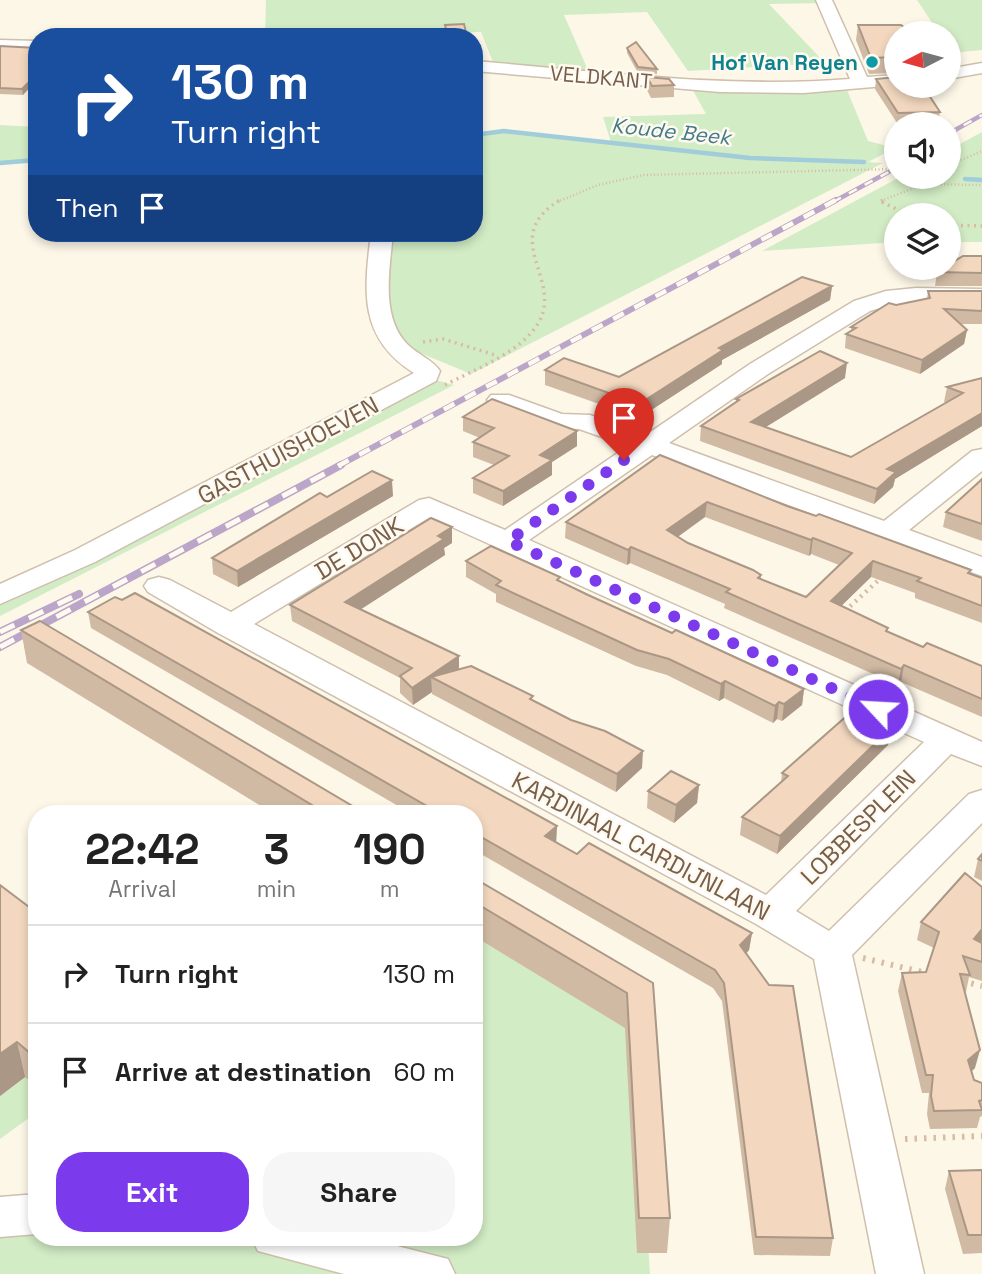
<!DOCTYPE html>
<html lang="en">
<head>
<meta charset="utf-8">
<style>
  :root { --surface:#fff; --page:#f6f6f6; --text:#222; --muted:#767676; --line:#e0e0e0; --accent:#7c3aed }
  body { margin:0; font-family:"Space Grotesk",sans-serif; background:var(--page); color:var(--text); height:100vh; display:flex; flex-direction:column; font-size:26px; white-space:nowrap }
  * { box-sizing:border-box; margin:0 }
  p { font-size:23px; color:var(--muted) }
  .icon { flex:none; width:38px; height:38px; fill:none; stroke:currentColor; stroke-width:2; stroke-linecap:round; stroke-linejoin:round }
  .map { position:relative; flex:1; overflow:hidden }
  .panel { position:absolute; left:28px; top:805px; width:455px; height:441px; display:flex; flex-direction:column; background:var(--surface); border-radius:28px; box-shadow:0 4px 10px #0003 }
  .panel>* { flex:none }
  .top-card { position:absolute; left:28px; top:28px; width:455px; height:214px; border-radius:28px; box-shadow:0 4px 10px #0003; background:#1a4fa0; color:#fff; overflow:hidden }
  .needle { width:46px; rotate:264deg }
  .tools { position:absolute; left:884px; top:21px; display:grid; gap:14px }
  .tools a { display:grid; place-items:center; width:77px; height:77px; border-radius:50%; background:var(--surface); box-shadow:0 4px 10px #0003; font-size:35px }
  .pin { position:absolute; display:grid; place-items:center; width:60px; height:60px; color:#fff; margin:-72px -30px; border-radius:50% 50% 50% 0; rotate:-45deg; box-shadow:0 0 7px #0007 }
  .pin .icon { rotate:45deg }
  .me { position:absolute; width:77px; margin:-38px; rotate:295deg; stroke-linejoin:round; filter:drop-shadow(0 0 5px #0008) }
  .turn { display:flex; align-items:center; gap:24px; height:147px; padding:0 28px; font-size:32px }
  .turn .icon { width:91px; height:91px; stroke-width:2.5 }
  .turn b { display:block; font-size:49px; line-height:60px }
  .then { display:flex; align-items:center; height:66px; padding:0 28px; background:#0003; gap:14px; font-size:26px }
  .eta { display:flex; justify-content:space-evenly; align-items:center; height:119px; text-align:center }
  .eta b { font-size:42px; font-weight:600; line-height:49px }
  .button { display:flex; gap:14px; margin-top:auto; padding:14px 28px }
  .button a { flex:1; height:80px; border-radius:28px; background:var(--accent); color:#fff; font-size:28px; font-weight:600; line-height:80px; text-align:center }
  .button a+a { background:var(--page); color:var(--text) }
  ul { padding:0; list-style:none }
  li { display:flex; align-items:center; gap:21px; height:98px; padding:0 28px; border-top:2px solid var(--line) }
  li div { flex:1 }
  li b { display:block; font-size:26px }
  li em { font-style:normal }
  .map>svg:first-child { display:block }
  .green { fill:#d2ecc5 }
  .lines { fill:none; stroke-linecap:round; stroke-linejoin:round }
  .stream { stroke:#a1ccda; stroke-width:4.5 }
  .minor-casing { stroke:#cfbfad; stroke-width:3 }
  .path-far3 { stroke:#d9bba1; stroke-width:2.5; stroke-dasharray:1 2.5; stroke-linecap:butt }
  .path-far2 { stroke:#d9bba1; stroke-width:3.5; stroke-dasharray:2 4.5; stroke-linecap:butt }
  .path-far1 { stroke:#d9bba1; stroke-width:4.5; stroke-dasharray:2 5; stroke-linecap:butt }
  .path { stroke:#d9bba1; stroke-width:6; stroke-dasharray:2.5 7; stroke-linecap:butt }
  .minor { fill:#fff; fill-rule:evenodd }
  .rail-far2-casing { stroke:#bba5c8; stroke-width:4.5 }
  .rail-far1-casing { stroke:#bba5c8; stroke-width:6 }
  .rail-casing { stroke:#bba5c8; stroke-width:8 }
  .rail-far2 { stroke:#fffaef; stroke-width:2.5; stroke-dasharray:9; stroke-linecap:butt }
  .rail-far1 { stroke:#fffaef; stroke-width:4.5; stroke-dasharray:12; stroke-linecap:butt }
  .rail { stroke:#fffaef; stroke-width:5; stroke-dasharray:16; stroke-linecap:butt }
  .path-bridge { stroke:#d9bba1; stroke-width:2.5; stroke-dasharray:1 2.5; stroke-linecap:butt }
  .wall { fill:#d1baa4; fill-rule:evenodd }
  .shaded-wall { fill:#aa9786 }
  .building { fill:#f3d8bf; stroke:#aa9786; stroke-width:2; fill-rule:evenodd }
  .route { stroke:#7c3aed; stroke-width:12; stroke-dasharray:0 21.6 }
  .culture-dot { fill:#0f9aa8; stroke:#fffaef; stroke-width:2.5 }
  .labels { text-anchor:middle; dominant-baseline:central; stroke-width:5; stroke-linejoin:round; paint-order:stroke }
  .far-culture-label { font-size:21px; font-weight:bold; fill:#0d838f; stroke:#fffaef; text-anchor:end }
  .far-street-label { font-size:21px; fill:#785f4b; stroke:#fffaef }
  .far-water-label { font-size:21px; font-style:italic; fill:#437a8c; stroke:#fffaef }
  .street-label { font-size:24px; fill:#785f4b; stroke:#fffaef }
</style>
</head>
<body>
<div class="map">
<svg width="982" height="1274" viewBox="0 0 982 1274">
  <rect width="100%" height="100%" fill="#fdf7e8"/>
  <g class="green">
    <path d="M266,0H824L826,3L769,4L825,63L688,71L647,12L564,15L591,77L495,67L481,32L410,34L409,37H265Z"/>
    <path d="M917,0H982V50L952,53L949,47L948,33H939Z"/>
    <path d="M690,85H845L868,141L895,148L868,162L883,163L471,374L389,340L377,274L382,233H474V135L504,131L611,142L603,117L706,114Z"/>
    <path d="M0,125L37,127V160L0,163Z"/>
    <path d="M982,132V242H949L948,215H896V242L762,251L900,177H948L949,150Z"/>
    <path d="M414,374L454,385L0,616V584L75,550Z"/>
    <path d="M0,903L37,932V1112L0,1139Z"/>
    <path d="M474,929L634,1028L650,1274H0V1226L37,1225V1237H209L272,1250L317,1237H474Z"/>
  </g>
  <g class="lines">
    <g class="stream">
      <path d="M474,135L504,131L750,158L864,162"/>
      <path d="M0,163L37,160"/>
      <path d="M965,179L982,180"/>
    </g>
    <defs>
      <g id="minor">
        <path d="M816,0H832L867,77L896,75V85L804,93L720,92L474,71V61C599,71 725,89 850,79Z"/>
        <path d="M0,40L37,41V51L0,50Z"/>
        <path d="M982,63V73L948,79V69Z"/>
        <path d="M371,233H393C390,267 380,316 407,344C417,354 433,360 440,371L436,381L95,562L0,604V584L75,550L414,373C358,338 364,291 371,233Z"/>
        <path d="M916,288L982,289V303C944,302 906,299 870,311L768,374L669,443L884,521L972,451L982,449V471L909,530L982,557V576L652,455L529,540L982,742V766L951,754L796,911L829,931L969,794L982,790V823L852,955L924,1274H876L814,959L756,924L218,633L148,592L144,586L148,580L159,577L170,580L231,612L419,500L429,498L505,530L628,446L579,429L550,428L491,405L487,400L491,395H509L562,414L590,415L646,435L750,364L854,301L886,291ZM430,517L924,742L766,895L254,624Z"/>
        <path d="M37,1194V1234L0,1237V1197Z"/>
        <path d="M251,1237H362L448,1259L455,1274H344L258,1251Z"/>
      </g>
    </defs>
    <use href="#minor" class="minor-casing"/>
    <g class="path-far3">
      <path d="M948,166L982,151"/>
      <path d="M881,201L924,184L982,185"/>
      <path d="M557,202L598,185L644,175L854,170"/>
    </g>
    <g class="path-far2">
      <path d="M881,201L884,200"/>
      <path d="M882,202L909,215"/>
      <path d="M948,225L982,226"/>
      <path d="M423,342L443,339L495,355"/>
      <path d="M445,385C475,369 521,353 539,322C563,278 498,238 560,200"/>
    </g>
    <path class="path-far1" d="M845,611L882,577"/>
    <g class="path">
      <path d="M863,958L926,973"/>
      <path d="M962,981L982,986"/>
      <path d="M905,1139L982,1136"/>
    </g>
    <use href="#minor" class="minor"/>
    <defs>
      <g id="rail-far2">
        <path d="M948,134L982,115"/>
        <path d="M833,202L896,168"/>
      </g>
      <path id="rail-far1" d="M338,466L836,200"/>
      <g id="rail">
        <path d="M0,632L79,594"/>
        <path d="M0,647L341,465"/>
      </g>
    </defs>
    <use href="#rail-far2" class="rail-far2-casing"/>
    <use href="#rail-far1" class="rail-far1-casing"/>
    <use href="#rail" class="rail-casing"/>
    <use href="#rail-far2" class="rail-far2"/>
    <use href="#rail-far1" class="rail-far1"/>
    <use href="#rail" class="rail"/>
    <path class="path-bridge" d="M854,170L896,169"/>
  </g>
  <g class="wall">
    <path d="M858,25L896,33V73L869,74L856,40Z"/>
    <path d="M0,46L37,48L23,95L0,94Z"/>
    <path d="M627,48L657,69V74L638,73L627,53Z"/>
    <path d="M647,77L674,85V97L651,98L646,88Z"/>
    <path d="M876,79L940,112L938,123H897L875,89Z"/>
    <path d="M982,256V286H935L937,272Z"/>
    <path d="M832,286L830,300L722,360V364L639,418L545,385V370L619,377Z"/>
    <path d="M928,291H982V324H960L967,330L964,344L920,374L845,348L846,334L851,332V327L896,305L927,299Z"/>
    <path d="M845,378L765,427L851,457L947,402H944L947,387L982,378V426L895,479L893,487L874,504L700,441L701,426L736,402V399Z"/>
    <path d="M463,417L577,446L552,462V475L503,506L473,493V478L494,465L473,457V442L480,438L463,431Z"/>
    <path d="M660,455L787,506L982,578V623L915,598V593L871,577L841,606L888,632L923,647L982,666V717L901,682L898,685L724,608L725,604L630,563L627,565L565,538L566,522ZM705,517L809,556L811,554L839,565L806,597L761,579V575L688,543L678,537Z"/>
    <path d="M982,479V541L943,527L946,512Z"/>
    <path d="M393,496L238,587L213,574L212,558L327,497Z"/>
    <path d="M452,527V543L444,548L445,555L360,609L459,670L533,700L642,768L616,792L432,694V692L413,705L400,693V678L292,621L290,605Z"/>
    <path d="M466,561L560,581L672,633L804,689L802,705L782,721L777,719L773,723L724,698L719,701L667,675L636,666L496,602V594L466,577Z"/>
    <path d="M88,612L557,826L556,843L577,854L752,933L749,950L746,954L833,1238L830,1256L754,1255L722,1001L713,988L474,850V814H412L91,628Z"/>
    <path d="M21,630L366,814H274L27,663Z"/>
    <path d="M859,717L891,728L888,745L777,854L740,835L742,817L781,783L782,773Z"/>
    <path d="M699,785L697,803L674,823L647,808L648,791Z"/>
    <path d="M982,854V881L974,877L978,859Z"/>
    <path d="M474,878L653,983L670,1218L667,1253H637L625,1028L474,936Z"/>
    <path d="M37,913V1087L25,1077L0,1096Z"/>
    <path d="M921,922L982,941L981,943H982V981L969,977L966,992H964L975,1068L972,1071L974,1080L982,1083V1116L980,1117L977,1128L930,1129L927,1114L929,1093H922L898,991L902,973L926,972L934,948L917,940Z"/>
    <path d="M982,1170V1253L963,1254L945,1189L949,1171Z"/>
  </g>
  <g class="shaded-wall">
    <path d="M37,74V80L23,95L22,89Z"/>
    <path d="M832,286L830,300L722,360V364L639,418V404L719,348Z"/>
    <path d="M967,330L964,344L920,374L922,360Z"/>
    <path d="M847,363L845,378L750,437L751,422Z"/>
    <path d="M982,413V426L895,479L893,487L874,504L877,489L887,469Z"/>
    <path d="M577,431V446L552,462V475L503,506V491L540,455Z"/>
    <path d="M392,480L393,496L238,587L237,571Z"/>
    <path d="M707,502L705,517L666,545L667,530Z"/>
    <path d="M452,527V543L444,548L445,555L346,619L345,602Z"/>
    <path d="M813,538L811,554L809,556L811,540Z"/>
    <path d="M631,547L630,563L627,565L628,550Z"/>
    <path d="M873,561L871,577L829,618L831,601Z"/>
    <path d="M459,656V673L431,677L432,692L413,705L412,688Z"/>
    <path d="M904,665L901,682L898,685L901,669Z"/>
    <path d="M725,681L724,698L719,701L721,684Z"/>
    <path d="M804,689L802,705L782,721L784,704Z"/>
    <path d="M779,702L777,719L773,723L775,706Z"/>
    <path d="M891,728L888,745L777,854L780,836Z"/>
    <path d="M643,751L642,768L616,792L617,774Z"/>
    <path d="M699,785L697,803L674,823L676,805Z"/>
    <path d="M557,826L556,843L545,836Z"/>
    <path d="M982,929V941L970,957L974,939Z"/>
    <path d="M752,933L749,950L738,963L740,945Z"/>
    <path d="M17,1042L25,1077L0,1096V1054Z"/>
    <path d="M980,1050L975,1068L964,1078L968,1060Z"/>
  </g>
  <g class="building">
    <path d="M464,24L467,37H448L445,25Z"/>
    <path d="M858,25H901L912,33H896V57L871,58Z"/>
    <path d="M636,42L657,69L638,67L627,48Z"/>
    <path d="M0,46L37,48V74L22,89L0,88Z"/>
    <path d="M647,77L669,79L674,85L652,86Z"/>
    <path d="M896,77V86H920L925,89L940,112L898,113L876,79Z"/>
    <path d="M963,256H982V273L937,272L944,268H948V265Z"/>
    <path d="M802,277L832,286L719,348L723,350L639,404L545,370L564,358L619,377Z"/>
    <path d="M928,291H982V311L944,309L967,330L922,360L846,334L856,328L851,327L889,303L896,305L930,298Z"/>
    <path d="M820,351L847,363L751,422L851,457L963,393L947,387L982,378V413L887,469L896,472L877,489L701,426L739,400L736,399Z"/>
    <path d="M492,399L577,431L540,455L552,460L503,491L473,478L509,456L473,442L494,428L463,417Z"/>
    <path d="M660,455L787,506L816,516L819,514L971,570L968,573L982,578V606L917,581L921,578L873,561L831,601L888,628L886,631L923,647L927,643L982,666V699L904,665L901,669L726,592L730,589L631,547L628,550L566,522ZM707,502L811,540L813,538L852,553L806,597L758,578L761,575L753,570L688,543L667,530Z"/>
    <path d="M372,471L392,480L237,571L212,558L320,493L327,497Z"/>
    <path d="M982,479V524L946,512L980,481Z"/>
    <path d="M431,518L452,527L438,536L444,539L345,602L459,656L412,688L400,676L412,668L290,605Z"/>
    <path d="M491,546L560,577L557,580L588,595L672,633L676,630L804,689L784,704L779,702L775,706L725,681L721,684L669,659L637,650L496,585L501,581L466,561Z"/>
    <path d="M135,593L557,826L545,836L577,854L589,843L752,933L740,945L769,985L793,986L833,1238L756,1237L724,983L715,970L474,833V814H441L88,612L115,597L122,600Z"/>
    <path d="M40,621L366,814H327L21,630Z"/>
    <path d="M471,666L533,696L530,699L571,720L605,731L643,751L617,774L431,677Z"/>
    <path d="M850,713L859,717L862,715L891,728L780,836L742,817L788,776L782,773Z"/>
    <path d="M671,771L699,785L676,805L648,791Z"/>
    <path d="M982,854V861L978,859Z"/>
    <path d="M965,873L982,887V929L974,939L982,943V962L963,956L970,975L960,974L980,1050L968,1060L974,1080L982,1083V1100L979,1101L982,1110L934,1111L931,1096L933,1075H926L902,973L926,972L939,932L921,922Z"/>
    <path d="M474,878L653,983L670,1218H639L627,993L474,902Z"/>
    <path d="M0,885L37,913V1059L17,1042L0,1054Z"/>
    <path d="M982,1170V1235H968L949,1171Z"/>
  </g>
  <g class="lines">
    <path class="route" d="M624,460L508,541L878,709"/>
  </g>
  <circle class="culture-dot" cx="872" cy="62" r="7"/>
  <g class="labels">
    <g class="far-culture-label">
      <text x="858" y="62">Hof Van Reyen</text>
    </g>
    <g class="far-street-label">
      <text transform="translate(601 77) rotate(5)">VELDKANT</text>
    </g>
    <g class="far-water-label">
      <text transform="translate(671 131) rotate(6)">Koude Beek</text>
    </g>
    <g class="street-label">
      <text transform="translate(288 450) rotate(-28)">GASTHUISHOEVEN</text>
      <text transform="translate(359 548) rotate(-31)">DE DONK</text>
      <text transform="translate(858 827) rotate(-45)">LOBBESPLEIN</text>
      <text transform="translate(641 846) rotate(28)">KARDINAAL CARDIJNLAAN</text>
    </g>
  </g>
</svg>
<div class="tools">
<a><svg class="needle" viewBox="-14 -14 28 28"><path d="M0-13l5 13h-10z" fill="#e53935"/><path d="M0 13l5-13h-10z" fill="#767676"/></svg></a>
<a><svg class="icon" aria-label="sound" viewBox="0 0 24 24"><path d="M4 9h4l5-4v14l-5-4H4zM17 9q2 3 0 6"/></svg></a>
<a><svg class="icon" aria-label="layers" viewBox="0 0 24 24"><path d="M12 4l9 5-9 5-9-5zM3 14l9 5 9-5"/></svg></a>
</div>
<div class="pin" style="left:624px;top:460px;background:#d93025"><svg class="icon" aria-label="arrive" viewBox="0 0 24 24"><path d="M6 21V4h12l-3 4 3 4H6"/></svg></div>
<svg class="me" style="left:878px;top:709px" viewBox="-20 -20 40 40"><circle r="17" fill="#7c3aed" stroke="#fff" stroke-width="3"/><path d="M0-11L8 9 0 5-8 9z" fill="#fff"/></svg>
<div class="top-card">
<div class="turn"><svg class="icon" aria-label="right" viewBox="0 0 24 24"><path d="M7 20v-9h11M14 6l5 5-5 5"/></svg><div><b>130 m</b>Turn right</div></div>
<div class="then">Then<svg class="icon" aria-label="arrive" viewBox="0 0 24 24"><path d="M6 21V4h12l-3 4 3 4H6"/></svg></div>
</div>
<section class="panel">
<div class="eta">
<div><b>22:42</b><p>Arrival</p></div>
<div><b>3</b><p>min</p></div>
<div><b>190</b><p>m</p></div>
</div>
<ul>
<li><svg class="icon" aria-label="right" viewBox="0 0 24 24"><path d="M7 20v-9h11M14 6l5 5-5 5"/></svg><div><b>Turn right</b></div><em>130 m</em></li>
<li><svg class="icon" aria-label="arrive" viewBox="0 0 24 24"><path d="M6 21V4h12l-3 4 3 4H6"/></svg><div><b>Arrive at destination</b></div><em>60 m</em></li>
</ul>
<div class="button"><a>Exit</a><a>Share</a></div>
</section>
</div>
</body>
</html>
